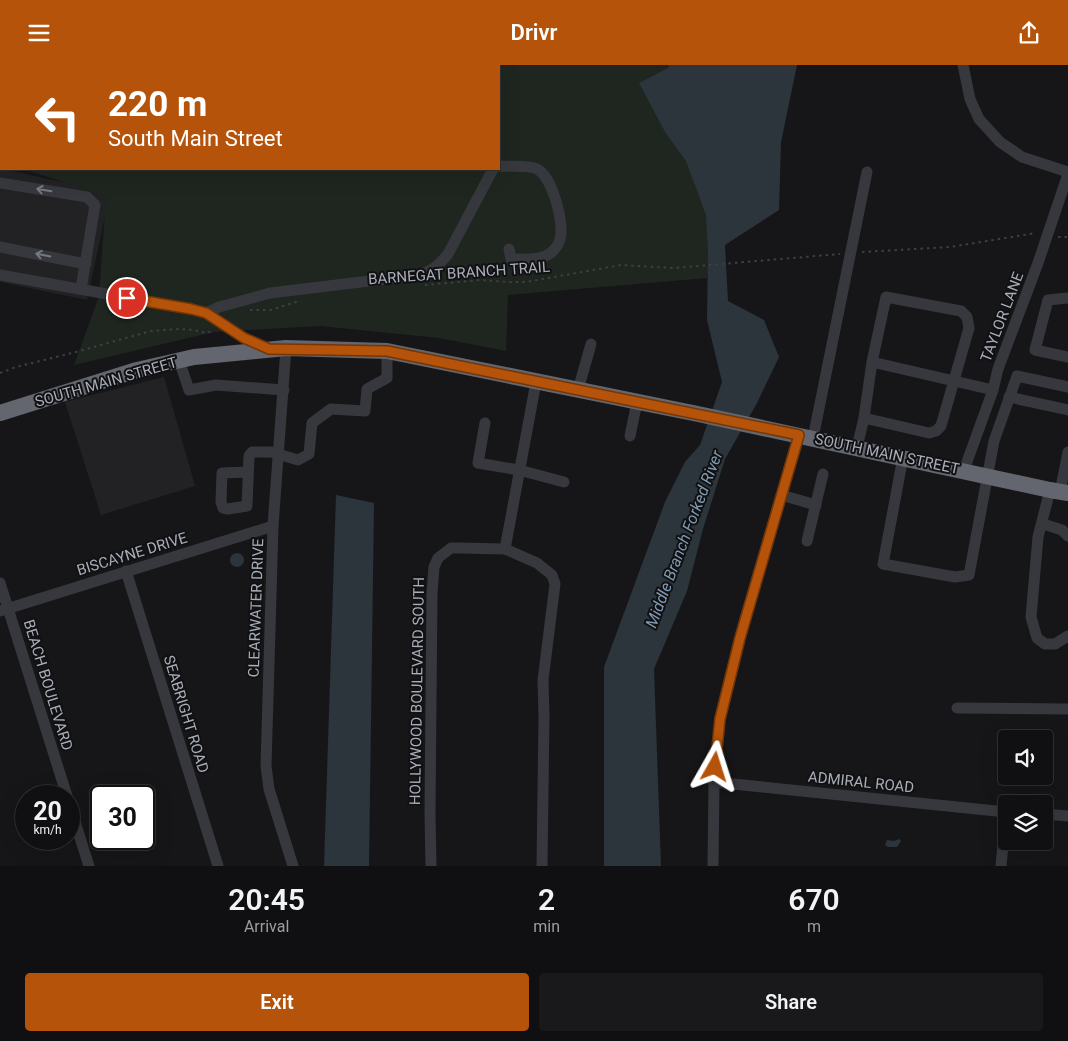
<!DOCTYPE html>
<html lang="en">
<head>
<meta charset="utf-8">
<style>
  :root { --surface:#101012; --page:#19191b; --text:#f1f3f6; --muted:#9c9d9f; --line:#303032; --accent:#b45309 }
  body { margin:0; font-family:Roboto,sans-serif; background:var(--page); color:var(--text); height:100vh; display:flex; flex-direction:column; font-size:19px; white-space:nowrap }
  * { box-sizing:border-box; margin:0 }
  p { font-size:16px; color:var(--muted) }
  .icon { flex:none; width:28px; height:28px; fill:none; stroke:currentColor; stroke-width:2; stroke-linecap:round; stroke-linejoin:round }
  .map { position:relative; height:801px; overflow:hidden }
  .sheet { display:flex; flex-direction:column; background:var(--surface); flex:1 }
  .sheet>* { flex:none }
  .hud { position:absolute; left:0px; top:0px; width:500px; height:105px; box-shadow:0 5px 20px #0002,0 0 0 1px var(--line); background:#b45309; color:#fff; overflow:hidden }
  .buttons { position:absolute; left:998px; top:665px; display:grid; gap:10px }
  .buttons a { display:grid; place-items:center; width:55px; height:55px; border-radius:5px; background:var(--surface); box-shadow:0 5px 20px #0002,0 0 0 1px var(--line); font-size:25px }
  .speed { position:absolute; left:15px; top:720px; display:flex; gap:10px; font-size:25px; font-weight:700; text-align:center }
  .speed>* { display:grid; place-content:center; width:65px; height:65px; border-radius:50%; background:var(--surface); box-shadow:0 5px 20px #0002,0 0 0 1px var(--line); line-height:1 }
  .speed small { font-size:12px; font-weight:400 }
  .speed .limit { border:2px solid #111; border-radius:8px; background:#fff; color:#111 }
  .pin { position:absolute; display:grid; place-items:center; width:42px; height:42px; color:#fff; margin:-21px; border:2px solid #fff; border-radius:50%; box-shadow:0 1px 5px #0007 }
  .me { position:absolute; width:55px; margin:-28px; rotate:6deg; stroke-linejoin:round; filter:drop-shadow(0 0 4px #0008) }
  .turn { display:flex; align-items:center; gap:18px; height:105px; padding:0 25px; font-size:22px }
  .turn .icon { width:65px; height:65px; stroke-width:2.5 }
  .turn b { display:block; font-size:35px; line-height:42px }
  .eta { display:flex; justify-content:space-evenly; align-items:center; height:85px; text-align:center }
  .eta b { font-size:30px; font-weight:600; line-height:35px }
  .action { display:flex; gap:10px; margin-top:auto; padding:10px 25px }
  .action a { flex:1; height:58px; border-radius:5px; background:var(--accent); color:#fff; font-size:20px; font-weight:600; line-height:58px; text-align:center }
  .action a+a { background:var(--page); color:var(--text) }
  header { display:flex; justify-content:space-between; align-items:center; height:65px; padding:0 25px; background:var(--accent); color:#fff; font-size:22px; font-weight:600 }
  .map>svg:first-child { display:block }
  .built { fill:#222225 }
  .green { fill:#1e261f }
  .water { fill:#2c353c }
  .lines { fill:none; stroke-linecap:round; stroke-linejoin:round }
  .path { stroke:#3d3f44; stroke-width:2; stroke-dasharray:2.5 4; stroke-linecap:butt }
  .minor { stroke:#37383d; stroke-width:11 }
  .highway { stroke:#63666e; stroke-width:16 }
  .oneway { stroke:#757881 }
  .route-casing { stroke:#753606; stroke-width:12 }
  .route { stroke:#b45309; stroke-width:9 }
  .labels { text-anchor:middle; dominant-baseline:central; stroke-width:4; stroke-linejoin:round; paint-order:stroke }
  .street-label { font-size:15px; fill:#a8adb8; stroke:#111113 }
  .water-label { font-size:16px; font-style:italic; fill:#7f9bb3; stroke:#111113 }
</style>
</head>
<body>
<header><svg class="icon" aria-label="menu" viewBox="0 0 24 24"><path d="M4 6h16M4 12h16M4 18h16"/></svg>Drivr<svg class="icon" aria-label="share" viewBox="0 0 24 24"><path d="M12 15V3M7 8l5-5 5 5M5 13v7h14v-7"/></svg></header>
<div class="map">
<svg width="1068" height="801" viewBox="0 0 1068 801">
  <rect width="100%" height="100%" fill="#161618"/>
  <g class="built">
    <path d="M0,103L110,128L87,235L0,217Z"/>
    <path d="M164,312L195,421L101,450L65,337Z"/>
  </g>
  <path class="green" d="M0,0H738L707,213L508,230L506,286L439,273L320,261L214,267L74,300L99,231L106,131L26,105L16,104H499V1H1V102Z"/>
  <g class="water">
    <path d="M669,0H797L781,77L779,145L725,180L728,236L764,255L779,292L757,338L725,394L703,464L687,526L654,604L661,801H604V602L665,437L685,397L700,380L722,317L707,255L708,185L706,150L686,96L665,67L639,18L668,3Z"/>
    <path d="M336,430L374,438L369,801H324Z"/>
    <circle cx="237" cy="495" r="7"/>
    <path d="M899,774L901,776L897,782H888L885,780L887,775L894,776Z"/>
  </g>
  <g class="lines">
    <g class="path">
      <path d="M1058,172H1068"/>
      <path d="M862,187L950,182L1036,168"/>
      <path d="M425,220L480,215L510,217H526L621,200L674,203L840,189"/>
      <path d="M250,245H271L299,236"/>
      <path d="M0,308L16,302L76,287L151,266L180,264L194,265L206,268L213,266"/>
    </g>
    <g class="minor">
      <path d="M963,0L970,34L979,54L1000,77L1022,92L1068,107"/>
      <path d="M499,101C508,102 529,100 537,104C552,111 565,159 560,174C559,179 556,183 552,187C541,196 524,194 511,194L509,184"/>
      <path d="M0,118L87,132L95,140L81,224"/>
      <path d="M0,182L86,199"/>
      <path d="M0,210L191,244L206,248L244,273L269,284"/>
      <path d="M1068,233L1048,235L1035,285L1068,292"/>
      <path d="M206,248L219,242L270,228L419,210C432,206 439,200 448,189L493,104"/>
      <path d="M286,283L273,461L266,701L269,724L293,801"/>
      <path d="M179,295L189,325L216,320L284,325"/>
      <path d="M872,297L864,353L929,368L936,366L941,361L969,263L967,252L961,246L886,232L872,297L993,325"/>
      <path d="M578,325L591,279"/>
      <path d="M1009,332L1068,345"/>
      <path d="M485,358L478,398L519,405L564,417"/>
      <path d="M630,371L637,337"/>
      <path d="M813,373L867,107"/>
      <path d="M857,382L864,353"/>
      <path d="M903,392L883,499L955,512L969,510L994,376L1017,311L1068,322"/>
      <path d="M964,405L993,325L998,304L1038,198L1068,109"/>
      <path d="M248,407L222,408L221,437L223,443L228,444L247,441L249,391L252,387H271L298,395L309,389L312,358L331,344L365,346L367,324L387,313V286"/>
      <path d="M1050,425L1038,472L1031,552L1037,573L1045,579H1055L1068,571"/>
      <path d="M1060,427L1068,387"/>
      <path d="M781,430L816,440"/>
      <path d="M1043,459L1062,465L1068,471"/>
      <path d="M807,476L823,409"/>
      <path d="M505,484L536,317"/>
      <path d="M126,506L218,801"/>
      <path d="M0,518L67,731"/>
      <path d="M0,546L273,461"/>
      <path d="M957,643L1068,644"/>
      <path d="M714,717L1006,747"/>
      <path d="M69,738L89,801"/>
      <path d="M1044,749L1068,751"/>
      <path d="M431,801L430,748L432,528L434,502L438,493L451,483H459L505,484L537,498L552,510L555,519L543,615L544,651L542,801"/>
      <path d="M713,801L714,717L720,654L744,557L799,370"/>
      <path d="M1001,801L1006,748"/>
    </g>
    <path class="highway" d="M0,348L137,305L194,292L286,283L387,286L698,349L1050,425L1068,428"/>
  </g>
  <defs><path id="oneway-shaft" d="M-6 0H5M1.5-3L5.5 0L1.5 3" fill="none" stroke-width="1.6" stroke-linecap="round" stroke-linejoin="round" transform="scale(1.25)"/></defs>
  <g class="oneway">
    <use href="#oneway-shaft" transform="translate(44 125) rotate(-171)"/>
    <use href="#oneway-shaft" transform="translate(43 190) rotate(-169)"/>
  </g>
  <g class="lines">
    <defs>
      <path id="route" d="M127,233L191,244L206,248L244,273L269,284L387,286L799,370L740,573L720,654L715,702"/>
    </defs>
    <use href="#route" class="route-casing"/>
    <use href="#route" class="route"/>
  </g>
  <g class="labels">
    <g class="street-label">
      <text transform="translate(459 208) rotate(-4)">BARNEGAT BRANCH TRAIL</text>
      <text transform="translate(1002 252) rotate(-69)">TAYLOR LANE</text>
      <text transform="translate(106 317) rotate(-16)">SOUTH MAIN STREET</text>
      <text transform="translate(887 389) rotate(12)">SOUTH MAIN STREET</text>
      <text transform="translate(132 489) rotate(-17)">BISCAYNE DRIVE</text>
      <text transform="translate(256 543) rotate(-88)">CLEARWATER DRIVE</text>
      <text transform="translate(48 620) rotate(73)">BEACH BOULEVARD</text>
      <text transform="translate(417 626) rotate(-89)">HOLLYWOOD BOULEVARD SOUTH</text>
      <text transform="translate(186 649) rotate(73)">SEABRIGHT ROAD</text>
      <text transform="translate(861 717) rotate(6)">ADMIRAL ROAD</text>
    </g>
    <g class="water-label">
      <text transform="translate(684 474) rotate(-69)">Middle Branch Forked River</text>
    </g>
  </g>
</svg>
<div class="buttons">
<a><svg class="icon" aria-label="sound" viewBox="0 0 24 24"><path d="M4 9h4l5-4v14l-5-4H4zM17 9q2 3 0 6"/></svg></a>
<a><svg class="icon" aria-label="layers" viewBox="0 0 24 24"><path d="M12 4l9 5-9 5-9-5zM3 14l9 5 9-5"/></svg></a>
</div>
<div class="speed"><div>20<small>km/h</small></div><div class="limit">30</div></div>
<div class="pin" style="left:127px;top:233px;background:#d93025"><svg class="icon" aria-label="arrive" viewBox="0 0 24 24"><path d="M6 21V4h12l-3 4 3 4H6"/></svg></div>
<svg class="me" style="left:715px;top:702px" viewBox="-20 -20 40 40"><path d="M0-17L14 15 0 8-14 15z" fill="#b45309" stroke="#fff" stroke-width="4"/></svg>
<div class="hud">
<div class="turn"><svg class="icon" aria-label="left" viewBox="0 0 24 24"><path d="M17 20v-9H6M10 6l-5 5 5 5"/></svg><div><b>220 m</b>South Main Street</div></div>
</div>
</div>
<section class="sheet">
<div class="eta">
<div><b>20:45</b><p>Arrival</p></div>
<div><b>2</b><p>min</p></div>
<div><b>670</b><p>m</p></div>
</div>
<div class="action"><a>Exit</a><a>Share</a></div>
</section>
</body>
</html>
